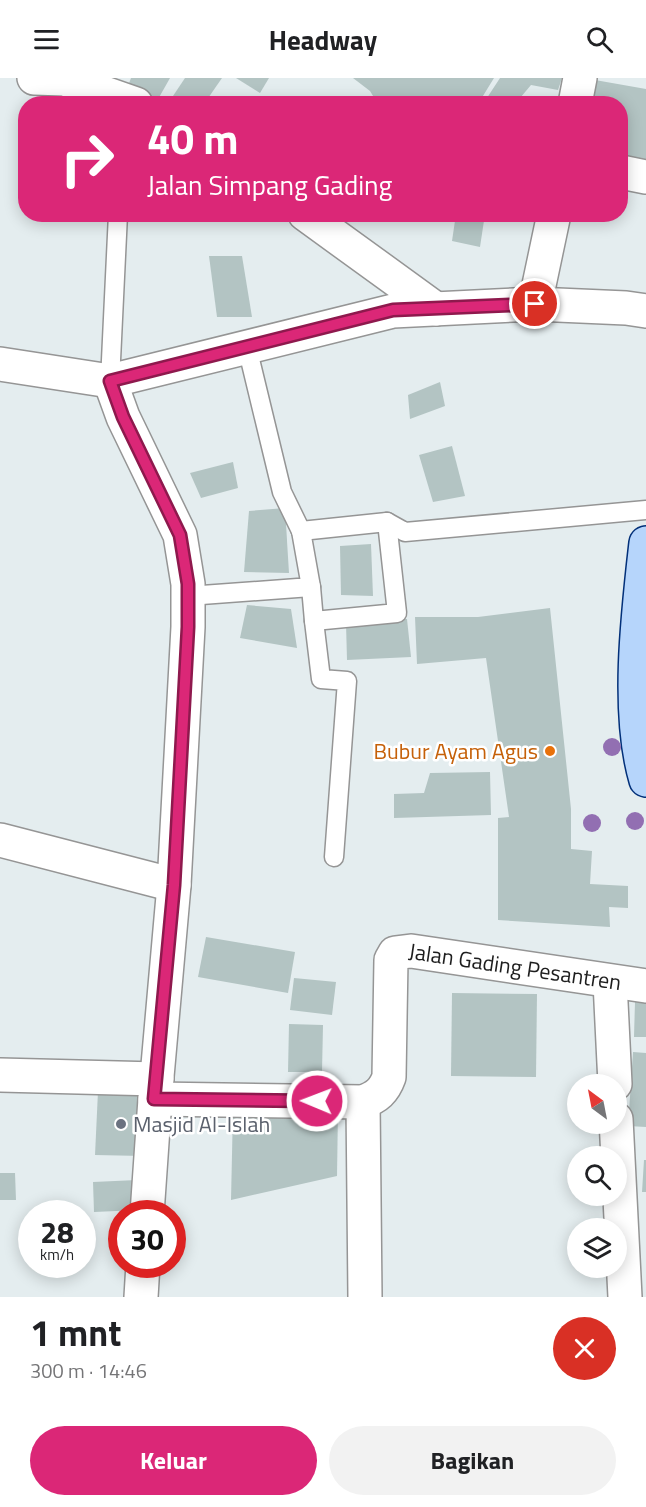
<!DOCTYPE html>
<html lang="id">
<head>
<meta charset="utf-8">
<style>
  :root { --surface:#fff; --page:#f2f2f2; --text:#202124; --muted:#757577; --accent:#db2777 }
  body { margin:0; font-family:"Titillium Web",sans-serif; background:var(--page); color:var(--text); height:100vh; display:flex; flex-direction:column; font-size:22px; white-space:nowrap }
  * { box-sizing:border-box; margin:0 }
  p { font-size:20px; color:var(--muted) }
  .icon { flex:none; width:33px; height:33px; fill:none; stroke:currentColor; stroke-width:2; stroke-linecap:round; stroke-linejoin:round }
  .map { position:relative; height:1219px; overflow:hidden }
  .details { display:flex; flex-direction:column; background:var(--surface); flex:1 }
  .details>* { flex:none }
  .hud { position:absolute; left:18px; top:18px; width:610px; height:126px; border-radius:24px; box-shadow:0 3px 15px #0003; background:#db2777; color:#fff; overflow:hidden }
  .needle { width:39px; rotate:328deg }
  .tools { position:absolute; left:567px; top:996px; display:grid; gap:12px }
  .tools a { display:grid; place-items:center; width:60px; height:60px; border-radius:50%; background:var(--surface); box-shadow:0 3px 15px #0003; font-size:30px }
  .speed { position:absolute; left:18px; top:1122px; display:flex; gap:12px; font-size:30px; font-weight:700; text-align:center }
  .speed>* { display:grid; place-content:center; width:78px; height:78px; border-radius:50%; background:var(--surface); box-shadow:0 3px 15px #0003; line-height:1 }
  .speed small { font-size:15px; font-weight:400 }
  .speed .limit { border:9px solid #d22; background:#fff; color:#111 }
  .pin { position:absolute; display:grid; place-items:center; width:51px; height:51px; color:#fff; margin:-26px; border:3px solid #fff; border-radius:50%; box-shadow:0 2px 6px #0007 }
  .me { position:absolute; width:66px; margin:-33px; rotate:271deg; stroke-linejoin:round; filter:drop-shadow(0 0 4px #0008) }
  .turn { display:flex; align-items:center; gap:21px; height:126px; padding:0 30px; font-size:27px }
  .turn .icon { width:78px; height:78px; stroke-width:2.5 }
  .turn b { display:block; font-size:42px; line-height:51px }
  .round { display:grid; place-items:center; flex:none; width:63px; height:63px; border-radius:32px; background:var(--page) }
  .summary { display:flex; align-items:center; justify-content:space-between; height:102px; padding:0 30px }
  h1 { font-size:36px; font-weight:700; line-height:45px }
  .primary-button { display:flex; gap:12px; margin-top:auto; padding:12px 30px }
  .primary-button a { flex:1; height:69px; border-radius:36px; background:var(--accent); color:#fff; font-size:24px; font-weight:700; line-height:69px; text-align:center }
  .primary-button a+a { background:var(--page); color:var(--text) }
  header { display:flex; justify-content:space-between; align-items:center; height:78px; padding:0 30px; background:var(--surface); font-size:27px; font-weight:700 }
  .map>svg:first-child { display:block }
  .building { fill:#b3c4c3 }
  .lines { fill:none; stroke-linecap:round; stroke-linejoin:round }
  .service-casing { stroke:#959595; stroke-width:21 }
  .minor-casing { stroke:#959595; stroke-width:36 }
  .secondary-casing { stroke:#023079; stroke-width:36 }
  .service { stroke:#fff; stroke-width:18 }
  .minor { stroke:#fff; stroke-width:33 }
  .secondary { stroke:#b6d5fb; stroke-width:33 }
  .tree { fill:#926fb2 }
  .route-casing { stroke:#8e194d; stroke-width:15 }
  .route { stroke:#db2777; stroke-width:10 }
  .food-dot { fill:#e8710a; stroke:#fff; stroke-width:2 }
  .worship-dot { fill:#6b7280; stroke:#fff; stroke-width:2 }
  .labels { text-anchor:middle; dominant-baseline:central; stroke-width:5; stroke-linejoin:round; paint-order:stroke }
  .food-label { font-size:22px; fill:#c56008; stroke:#fff; text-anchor:end }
  .street-label { font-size:22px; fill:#1e1e1e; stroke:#fff }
  .worship-label { font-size:22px; fill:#5b616d; stroke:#fff; text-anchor:start }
</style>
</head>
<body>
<header><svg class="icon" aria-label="menu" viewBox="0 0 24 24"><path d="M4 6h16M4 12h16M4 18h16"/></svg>Headway<svg class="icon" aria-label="search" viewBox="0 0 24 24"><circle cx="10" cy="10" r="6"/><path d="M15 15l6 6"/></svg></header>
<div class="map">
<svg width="646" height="1219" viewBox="0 0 646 1219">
  <rect width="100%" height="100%" fill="#e4edef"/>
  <g class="building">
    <path d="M131,0H170L157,23L128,8Z"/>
    <path d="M185,0H222L204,26H171L169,24Z"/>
    <path d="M236,0H269L260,15Z"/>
    <path d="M353,0H494L478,26H378L370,13Z"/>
    <path d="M500,0H562L558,12L531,7L515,26H483Z"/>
    <path d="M595,2L646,11V88L621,83V26H589Z"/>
    <path d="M456,136H485L480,169L452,163Z"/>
    <path d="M209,178H242L252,239H217Z"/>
    <path d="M440,304L445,328L410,341L408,317Z"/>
    <path d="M452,368L465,418L433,424L419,377Z"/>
    <path d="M233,384L238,410L201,420L190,395Z"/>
    <path d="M285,430L289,495L244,494L249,433Z"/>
    <path d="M371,466L373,518L341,517L340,468Z"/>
    <path d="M247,527L291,531L297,570L240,560Z"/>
    <path d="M550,530L571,731V771L592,773L590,806L628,808V830L609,829L610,849L498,842V740L509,739L486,580L417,586L415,539H478Z"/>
    <path d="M407,541L411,579L347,582L346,545Z"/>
    <path d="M490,694L491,737L394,740V716L424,715L430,695Z"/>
    <path d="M206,859L295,874L288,915L198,899Z"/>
    <path d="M294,900L336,904L332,937L290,932Z"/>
    <path d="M452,915L537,916L536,999L451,998Z"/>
    <path d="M635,924L646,925V959H634Z"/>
    <path d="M289,946L323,947L322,994H288Z"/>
    <path d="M633,974L646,975V1049L628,1048Z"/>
    <path d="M98,1013L146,1015L143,1078L95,1077Z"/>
    <path d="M233,1031L338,1032L337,1098L231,1122Z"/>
    <path d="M644,1082H646V1114H642Z"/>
    <path d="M0,1095H15L16,1122H0Z"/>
    <path d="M137,1102L139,1132L94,1134L93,1104Z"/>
  </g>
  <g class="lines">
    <defs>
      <g id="service">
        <path d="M247,269L282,414L301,453"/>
        <path d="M110,303L118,136"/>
        <path d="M311,509L314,543L397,535L387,444"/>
        <path d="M188,518L311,509L301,453L387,444L405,454L646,432"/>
        <path d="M314,543L321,601L347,603L334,779"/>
      </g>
      <g id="minor">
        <path d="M34,0L64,1L136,26"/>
        <path d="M575,26L580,0"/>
        <path d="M621,94L646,99"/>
        <path d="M305,136L436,231"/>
        <path d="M535,226L554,136"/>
        <path d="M0,286L110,303L393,233L535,226L626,230L646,233"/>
        <path d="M110,303L123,339L180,457L188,506V549L174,807L155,1021L147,1136"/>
        <path d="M0,762L174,807"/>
        <path d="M610,904L615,1006"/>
        <path d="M0,997L157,1001"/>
        <path id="s1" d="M155,1021L363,1024C377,1019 384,1013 389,999L391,882L395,875L411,873L646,908"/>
        <path d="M363,1024L365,1219"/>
        <path d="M616,1041L625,1219"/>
        <path d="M141,1219L143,1186"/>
      </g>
      <path id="secondary" d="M646,465C638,535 626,635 646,702"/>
    </defs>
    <use href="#service" class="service-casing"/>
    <use href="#minor" class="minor-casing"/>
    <use href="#secondary" class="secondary-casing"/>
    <use href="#service" class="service"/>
    <use href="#minor" class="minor"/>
    <use href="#secondary" class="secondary"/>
  </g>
  <g class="tree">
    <circle cx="612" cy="669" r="9"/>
    <circle cx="635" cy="743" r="9"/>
    <circle cx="592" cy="745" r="9"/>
  </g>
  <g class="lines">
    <defs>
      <path id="route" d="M317,1023L154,1021L174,807L188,549V506L180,457L123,339L110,303L393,232L535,226"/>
    </defs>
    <use href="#route" class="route-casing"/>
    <use href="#route" class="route"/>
  </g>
  <circle class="food-dot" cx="550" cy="673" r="6"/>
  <circle class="worship-dot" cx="121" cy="1046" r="6"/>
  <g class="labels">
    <g class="food-label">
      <text x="538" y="673">Bubur Ayam Agus</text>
    </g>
    <g class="street-label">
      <text stroke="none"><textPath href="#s1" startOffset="492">Jalan Gading Pesantren</textPath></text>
    </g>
    <g class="worship-label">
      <text x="133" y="1046">Masjid Al-Islah</text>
    </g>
  </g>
</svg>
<div class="tools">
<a><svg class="needle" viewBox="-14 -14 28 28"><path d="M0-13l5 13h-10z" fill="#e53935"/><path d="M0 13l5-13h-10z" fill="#757577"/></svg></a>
<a><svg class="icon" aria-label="search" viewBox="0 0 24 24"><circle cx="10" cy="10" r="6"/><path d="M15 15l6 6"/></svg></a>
<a><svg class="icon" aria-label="layers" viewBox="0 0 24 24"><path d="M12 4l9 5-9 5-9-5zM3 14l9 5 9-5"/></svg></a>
</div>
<div class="speed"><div>28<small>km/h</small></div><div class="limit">30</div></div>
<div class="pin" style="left:535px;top:226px;background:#d93025"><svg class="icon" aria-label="arrive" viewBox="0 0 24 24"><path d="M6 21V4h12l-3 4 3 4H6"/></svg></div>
<svg class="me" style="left:317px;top:1023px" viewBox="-20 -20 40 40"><circle r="17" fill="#db2777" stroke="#fff" stroke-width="3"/><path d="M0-11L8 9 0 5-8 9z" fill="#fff"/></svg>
<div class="hud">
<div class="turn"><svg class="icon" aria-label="right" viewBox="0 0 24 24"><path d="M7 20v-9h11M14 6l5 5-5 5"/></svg><div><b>40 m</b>Jalan Simpang Gading</div></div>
</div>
</div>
<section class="details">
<div class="summary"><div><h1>1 mnt</h1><p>300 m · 14:46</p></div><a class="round" style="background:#d93025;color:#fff"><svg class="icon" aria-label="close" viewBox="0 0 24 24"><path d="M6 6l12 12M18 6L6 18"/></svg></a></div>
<div class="primary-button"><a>Keluar</a><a>Bagikan</a></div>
</section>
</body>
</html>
